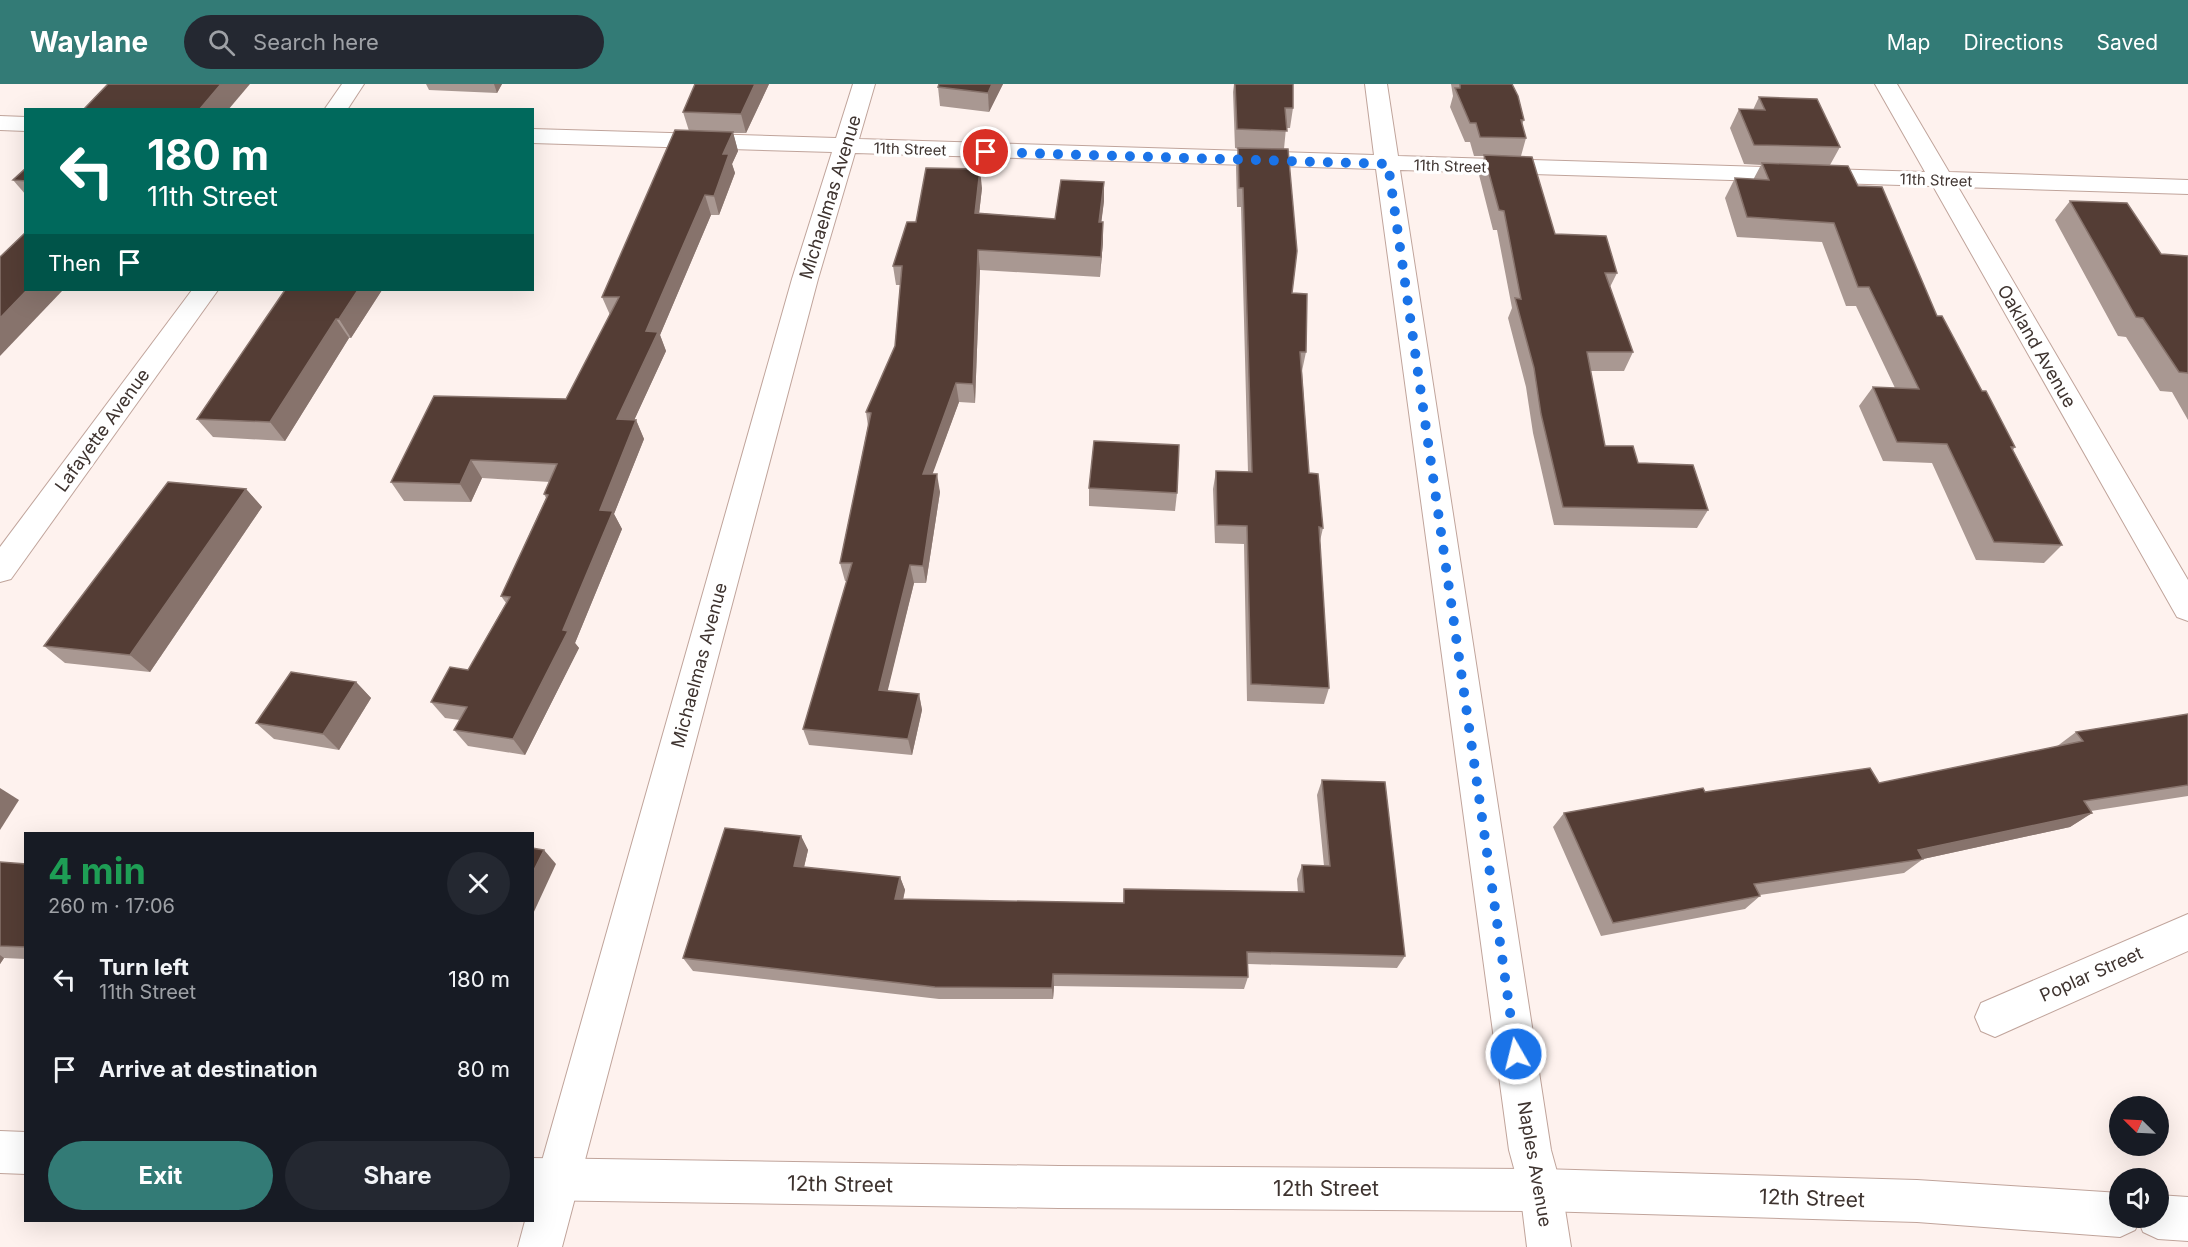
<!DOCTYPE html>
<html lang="en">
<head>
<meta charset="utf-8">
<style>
  :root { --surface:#171b24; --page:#242831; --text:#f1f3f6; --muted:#9ea1a6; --accent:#337b76 }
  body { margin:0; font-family:Inter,sans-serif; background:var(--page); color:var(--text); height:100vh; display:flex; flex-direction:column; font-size:22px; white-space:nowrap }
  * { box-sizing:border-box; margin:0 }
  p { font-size:20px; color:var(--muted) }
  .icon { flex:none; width:33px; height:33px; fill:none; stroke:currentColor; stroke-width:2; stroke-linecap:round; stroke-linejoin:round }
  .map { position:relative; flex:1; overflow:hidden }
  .panel { position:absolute; left:24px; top:748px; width:510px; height:390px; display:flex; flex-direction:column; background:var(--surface); border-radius:0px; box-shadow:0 6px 24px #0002 }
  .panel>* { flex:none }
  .banner { position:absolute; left:24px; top:24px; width:510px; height:183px; border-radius:0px; box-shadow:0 6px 24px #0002; background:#00695c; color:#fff; overflow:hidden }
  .needle { width:39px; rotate:294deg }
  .tools { position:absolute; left:2109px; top:1012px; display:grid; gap:12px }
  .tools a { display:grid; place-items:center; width:60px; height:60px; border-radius:50%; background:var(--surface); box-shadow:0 6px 24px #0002; font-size:30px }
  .pin { position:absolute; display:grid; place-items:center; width:51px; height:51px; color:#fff; margin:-26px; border:3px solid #fff; border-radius:50%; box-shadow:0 2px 6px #0007 }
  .me { position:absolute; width:66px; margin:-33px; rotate:352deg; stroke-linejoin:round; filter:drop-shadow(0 0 4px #0008) }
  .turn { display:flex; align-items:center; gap:21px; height:126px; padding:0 24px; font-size:27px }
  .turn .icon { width:78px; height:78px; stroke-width:2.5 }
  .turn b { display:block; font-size:42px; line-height:51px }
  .then { display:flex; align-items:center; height:57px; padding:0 24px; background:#0003; gap:12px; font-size:22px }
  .round { display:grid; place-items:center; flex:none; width:63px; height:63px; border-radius:32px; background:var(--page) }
  .overview { display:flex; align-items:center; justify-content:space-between; height:102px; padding:0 24px }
  h1 { font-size:36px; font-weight:700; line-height:45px; color:#1e9e55 }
  .primary-button { display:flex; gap:12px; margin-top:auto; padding:12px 24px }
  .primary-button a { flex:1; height:69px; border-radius:36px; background:var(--accent); color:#fff; font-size:24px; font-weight:700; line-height:69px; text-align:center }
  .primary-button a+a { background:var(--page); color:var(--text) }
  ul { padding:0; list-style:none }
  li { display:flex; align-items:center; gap:18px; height:90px; padding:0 24px }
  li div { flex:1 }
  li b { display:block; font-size:22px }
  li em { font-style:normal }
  header { display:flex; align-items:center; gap:36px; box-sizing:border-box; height:84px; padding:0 30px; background:var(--accent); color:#fff }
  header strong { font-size:28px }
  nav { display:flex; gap:33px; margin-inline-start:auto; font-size:21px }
  .search { width:420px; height:54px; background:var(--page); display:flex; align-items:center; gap:15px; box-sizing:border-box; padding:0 21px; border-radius:33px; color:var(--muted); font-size:22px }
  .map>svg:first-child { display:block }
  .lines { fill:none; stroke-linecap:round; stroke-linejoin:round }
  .minor-casing { stroke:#c0a49b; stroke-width:2 }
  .major-casing { stroke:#c0a49b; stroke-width:2 }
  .minor { fill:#fff; fill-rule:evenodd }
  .major { fill:#fff; fill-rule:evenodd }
  .wall { fill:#a99892 }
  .shaded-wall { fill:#87736c }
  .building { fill:#543d35; stroke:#87736c; stroke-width:1.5 }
  .route { stroke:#1a73e8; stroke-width:10; stroke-dasharray:0 18 }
  .labels { text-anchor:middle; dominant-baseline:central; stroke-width:6; stroke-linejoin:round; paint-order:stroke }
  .far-street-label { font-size:15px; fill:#3e332f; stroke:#fff }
  .street-label { font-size:18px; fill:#3e332f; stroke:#fff }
  .near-street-label { font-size:21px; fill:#3e332f; stroke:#fff }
</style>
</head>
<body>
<header>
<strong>Waylane</strong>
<div class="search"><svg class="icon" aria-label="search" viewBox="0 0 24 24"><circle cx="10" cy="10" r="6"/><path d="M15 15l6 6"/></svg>Search here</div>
<nav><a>Map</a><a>Directions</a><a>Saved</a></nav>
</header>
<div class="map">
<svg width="2188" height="1163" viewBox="0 0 2188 1163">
  <rect width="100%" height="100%" fill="#fef2ee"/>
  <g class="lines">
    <defs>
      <g id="minor">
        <path d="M342,0H364L347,26H324Z"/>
        <path d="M853,0H875L859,55L1374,71L1365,0H1387L1398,72L1925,88L1875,0H1897L1949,88L2188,96V110L1958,103L2188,496V537L2177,533L1933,102L1400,86L1551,1066L1562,1106L1571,1163H1527L1520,1106L1509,1066L1376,85L855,69L818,195L562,1163H518L525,1137H532V1112L792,195L832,68L532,59V45L836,54Z"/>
        <path d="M0,32L26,33V47L0,46Z"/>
        <path d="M192,206H218L11,495L0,498V463Z"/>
        <path d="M2188,830V867L1995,953L1981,947L1975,933L1981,919Z"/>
      </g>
      <g id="major">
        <path d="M0,1047L26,1048V1090L0,1089Z"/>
        <path d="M532,1074L1059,1082L1541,1085L1917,1096L2120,1109V1134H2158V1111L2188,1113V1157L2158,1155L2143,1148L2139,1138L2135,1146L2120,1153L1917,1138L1541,1127L1059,1124L532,1116Z"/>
      </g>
    </defs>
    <use href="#minor" class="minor-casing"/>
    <use href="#major" class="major-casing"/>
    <use href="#minor" class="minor"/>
    <use href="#major" class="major"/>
  </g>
  <g class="wall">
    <path d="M426,0H502L497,9L429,6Z"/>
    <path d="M769,0L746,49H733L738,67L732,80L735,89L719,131H711L660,251L666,267L634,336H636L644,355L614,430L622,445L575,559L579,564L525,671L468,662L454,646L460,636L445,634L431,618L468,586L506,519L501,512L546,414L544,410L550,398L482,394L471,418L404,417L391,398L566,315L610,231L602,213L689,47L683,28Z"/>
    <path d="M1003,0L989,28L940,22L938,3Z"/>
    <path d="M1234,0H1293V24L1290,44H1286L1284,65L1292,209L1306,268L1302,287L1309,389L1323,444L1320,457L1329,604L1324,620L1247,617L1244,460L1215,459L1213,405L1216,387L1248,388L1241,123H1237L1236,83L1238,65L1235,64L1233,8Z"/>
    <path d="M1451,0H1512L1524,36L1522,40L1526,54L1521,72L1555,150L1617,189L1610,203L1633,268L1624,287H1590L1605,362L1638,379L1708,426L1697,444L1554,441L1533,349L1526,303L1508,234L1512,224L1497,146H1493L1479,91L1484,72H1474L1470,58H1465L1450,23L1453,12Z"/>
    <path d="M1759,13L1840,63L1830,81L1858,102L2015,363L2013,366L2062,461L2044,479L1976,476L1932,379L1883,377L1859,322L1873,303L1895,304L1856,222H1846L1822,158L1737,153L1725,114L1735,94L1753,96L1761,81L1744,80L1730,44L1739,25L1753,26Z"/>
    <path d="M26,84V111L13,96Z"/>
    <path d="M1104,98V117L1101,138L1103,157L1100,193L980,186L975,319L959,318L932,390L940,408L926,499H914L887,607L919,610L922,626L912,671L809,661L803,645L847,497H845L840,479L868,342L866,328L895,262L900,201H896L893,182L916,138L982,104L979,129L1055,135Z"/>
    <path d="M2070,117L2161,170L2188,172V336L2172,308L2160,307L2126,253L2118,252L2055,136Z"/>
    <path d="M285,206H382L351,254H349L285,357L213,353L197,335Z"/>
    <path d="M1089,404L1177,409L1175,427L1089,422Z"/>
    <path d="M246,405L262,423L150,588L65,579L44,562Z"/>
    <path d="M356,598L371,614L339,666L274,655L256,639Z"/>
    <path d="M2188,630V712L2091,727L2092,729L2070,743L1923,775L1904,789L1760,811V812L1745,825L1601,852L1553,743L1564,729L1705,708L1879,699L2056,663L2076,648Z"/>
    <path d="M1322,696L1405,872L1397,884L1248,880V893L1244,905L1054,902L1053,915H939L693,887L683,874L801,752L808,766L804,783L900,793L905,806L903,816L1123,819L1124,805L1298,808L1297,795L1302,781L1324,782L1317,711Z"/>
    <path d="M0,778L26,780V875L4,874L0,880Z"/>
  </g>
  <g class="shaded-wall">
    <path d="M221,0H250L228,26H199Z"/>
    <path d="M494,0H502L497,9Z"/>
    <path d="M755,0H769L746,49L741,30Z"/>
    <path d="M992,0H1003L989,28L988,9Z"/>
    <path d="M733,48L738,67L732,80L735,89L719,131L714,112L723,70Z"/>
    <path d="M980,85L982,104L977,148L975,129Z"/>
    <path d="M1104,98V117L1099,157V138Z"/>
    <path d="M705,111L711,131L660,251L666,267L626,354L617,335L646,247Z"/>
    <path d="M1103,138V157L1100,193L1101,173Z"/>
    <path d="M978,166L980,186L975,319L973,300Z"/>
    <path d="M27,206H63L0,272V234Z"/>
    <path d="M358,206H382L351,254L339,235Z"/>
    <path d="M336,235L349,254L285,357L270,338Z"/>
    <path d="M956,299L959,318L926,408L923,390Z"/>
    <path d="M636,336L644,355L614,430L622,445L575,559L579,564L525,671L513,655L563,546L600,426Z"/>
    <path d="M471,376L482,394L471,418L460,400Z"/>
    <path d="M937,390L940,408L926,499L923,482Z"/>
    <path d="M246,405L262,423L150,588L130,571Z"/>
    <path d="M910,481L914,499L884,622L879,606Z"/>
    <path d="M356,598L371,614L339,666L323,650Z"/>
    <path d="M919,610L922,626L912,671L908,655Z"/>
    <path d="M0,704L19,716L0,746Z"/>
    <path d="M2092,729L2070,743L1923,775L1918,766Z"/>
    <path d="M801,752L808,766L801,796L794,782Z"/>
    <path d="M544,766L556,780L532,832V790Z"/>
    <path d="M900,793L905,806L900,829L895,815Z"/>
    <path d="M0,871L4,874L0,880Z"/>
    <path d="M1053,890L1054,902L1053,915L1052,904Z"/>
  </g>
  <g class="building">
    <path d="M108,0H221L199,26H83Z"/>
    <path d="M695,0H755L741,30L683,28Z"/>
    <path d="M939,0H992L988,9L938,3Z"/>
    <path d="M1235,0H1293V24H1285L1287,47L1237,45Z"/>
    <path d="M1460,0H1512L1518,12L1524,36H1521L1526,54L1480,53L1476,39H1470L1455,4H1460Z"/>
    <path d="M1759,13L1817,15L1840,63L1754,61L1739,25L1765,26Z"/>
    <path d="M675,46L733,48L723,70H729L714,112L705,111L646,247L658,248L617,335L636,336L600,426L613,427L563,546L568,547L513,655L454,646L467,623L431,618L450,583L468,586L510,513L501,512L548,411L544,410L557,380L471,376L460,400L391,398L434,312L566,315L619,213H602Z"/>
    <path d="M1238,64L1288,65L1297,167L1292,209L1307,210L1306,268H1300L1309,389L1318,390L1323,444L1319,443L1329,604L1251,600L1247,442L1217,441L1216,387L1252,388L1243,104H1239Z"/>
    <path d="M1484,71L1532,73L1555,150L1606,152L1617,189H1605L1633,268H1587L1605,362H1633L1638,379L1693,381L1708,426L1563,423L1541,330L1534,284L1515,214L1521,215L1504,127L1499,126Z"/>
    <path d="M1762,79L1848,82L1858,102L1882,103L1937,232H1942L1982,307H1986L2015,363H2011L2062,461L1994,458L1947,360L1897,358L1873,303L1919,305L1869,203H1858L1834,139L1747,133L1735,94L1769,96Z"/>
    <path d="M26,84V97L13,96Z"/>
    <path d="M926,84L980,85L975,129L1055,135L1061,96L1104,98L1099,138H1103L1101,173L978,166L973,300L956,299L923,390H937L923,482L910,481L879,606L919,610L908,655L803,645L852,479H840L871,329L866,328L895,262L902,182H893L907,138H916Z"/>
    <path d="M2070,117L2127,119L2161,170L2188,172V289L2179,288L2143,234L2136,233Z"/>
    <path d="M26,148V206H27L0,234V173Z"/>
    <path d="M285,206H358L339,235H336L270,338L197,335Z"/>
    <path d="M1094,357L1179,361L1177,409L1089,404Z"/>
    <path d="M168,398L246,405L130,571L44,562Z"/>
    <path d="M291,588L356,598L323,650L256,639Z"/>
    <path d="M2188,630V701L2084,717L2092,729L1918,766L1923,775L1754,800L1760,812L1613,839L1564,729L1703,704L1705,708L1870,684L1879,699L2083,657L2076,648Z"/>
    <path d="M1322,696L1385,698L1405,872L1247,868L1248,893L1053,890L1052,904L935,903L683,874L725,744L801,752L794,782L900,793L895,815L1124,819V805L1304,808L1302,781L1330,782Z"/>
    <path d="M532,764L544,766L532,790Z"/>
    <path d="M0,778L26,780V863L0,862Z"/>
  </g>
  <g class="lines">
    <path class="route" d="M986,68L1388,80L1516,970"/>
  </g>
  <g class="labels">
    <g class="far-street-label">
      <text transform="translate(910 65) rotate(2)">11th Street</text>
      <text transform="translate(1450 82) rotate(2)">11th Street</text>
      <text transform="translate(1936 96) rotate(2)">11th Street</text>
    </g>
    <g class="street-label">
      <text transform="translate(830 113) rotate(-73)">Michaelmas Avenue</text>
      <text transform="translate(2037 262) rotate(60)">Oakland Avenue</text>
      <text transform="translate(102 346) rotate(-54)">Lafayette Avenue</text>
      <text transform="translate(699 581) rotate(-75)">Michaelmas Avenue</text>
      <text transform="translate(2091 890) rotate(-24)">Poplar Street</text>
      <text transform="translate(1535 1080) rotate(80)">Naples Avenue</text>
    </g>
    <g class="near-street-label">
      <text transform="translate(840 1100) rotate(1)">12th Street</text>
      <text x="1326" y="1104">12th Street</text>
      <text transform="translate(1812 1114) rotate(2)">12th Street</text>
    </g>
  </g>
</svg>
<div class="tools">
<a><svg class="needle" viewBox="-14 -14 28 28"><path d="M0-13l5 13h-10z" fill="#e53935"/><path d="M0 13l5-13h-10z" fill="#9ea1a6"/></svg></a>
<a><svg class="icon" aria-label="sound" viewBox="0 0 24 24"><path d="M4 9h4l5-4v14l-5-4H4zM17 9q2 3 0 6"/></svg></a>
</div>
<div class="pin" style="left:986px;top:68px;background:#d93025"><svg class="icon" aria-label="arrive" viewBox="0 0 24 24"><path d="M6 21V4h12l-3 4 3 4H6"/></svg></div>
<svg class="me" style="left:1516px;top:970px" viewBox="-20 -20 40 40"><circle r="17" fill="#1a73e8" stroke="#fff" stroke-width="3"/><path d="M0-11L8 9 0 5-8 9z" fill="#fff"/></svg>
<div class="banner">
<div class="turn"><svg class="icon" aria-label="left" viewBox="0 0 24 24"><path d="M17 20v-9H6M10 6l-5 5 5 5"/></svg><div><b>180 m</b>11th Street</div></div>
<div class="then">Then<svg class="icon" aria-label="arrive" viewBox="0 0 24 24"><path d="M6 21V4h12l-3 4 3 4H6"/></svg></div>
</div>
<section class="panel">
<div class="overview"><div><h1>4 min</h1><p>260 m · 17:06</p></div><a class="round"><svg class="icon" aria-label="close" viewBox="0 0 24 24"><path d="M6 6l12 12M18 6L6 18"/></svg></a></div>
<ul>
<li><svg class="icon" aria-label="left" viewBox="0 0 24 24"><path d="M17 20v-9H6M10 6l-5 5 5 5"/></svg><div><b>Turn left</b><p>11th Street</p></div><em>180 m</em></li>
<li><svg class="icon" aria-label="arrive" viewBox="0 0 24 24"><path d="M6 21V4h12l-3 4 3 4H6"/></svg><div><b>Arrive at destination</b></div><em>80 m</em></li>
</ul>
<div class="primary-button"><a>Exit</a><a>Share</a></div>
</section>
</div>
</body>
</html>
